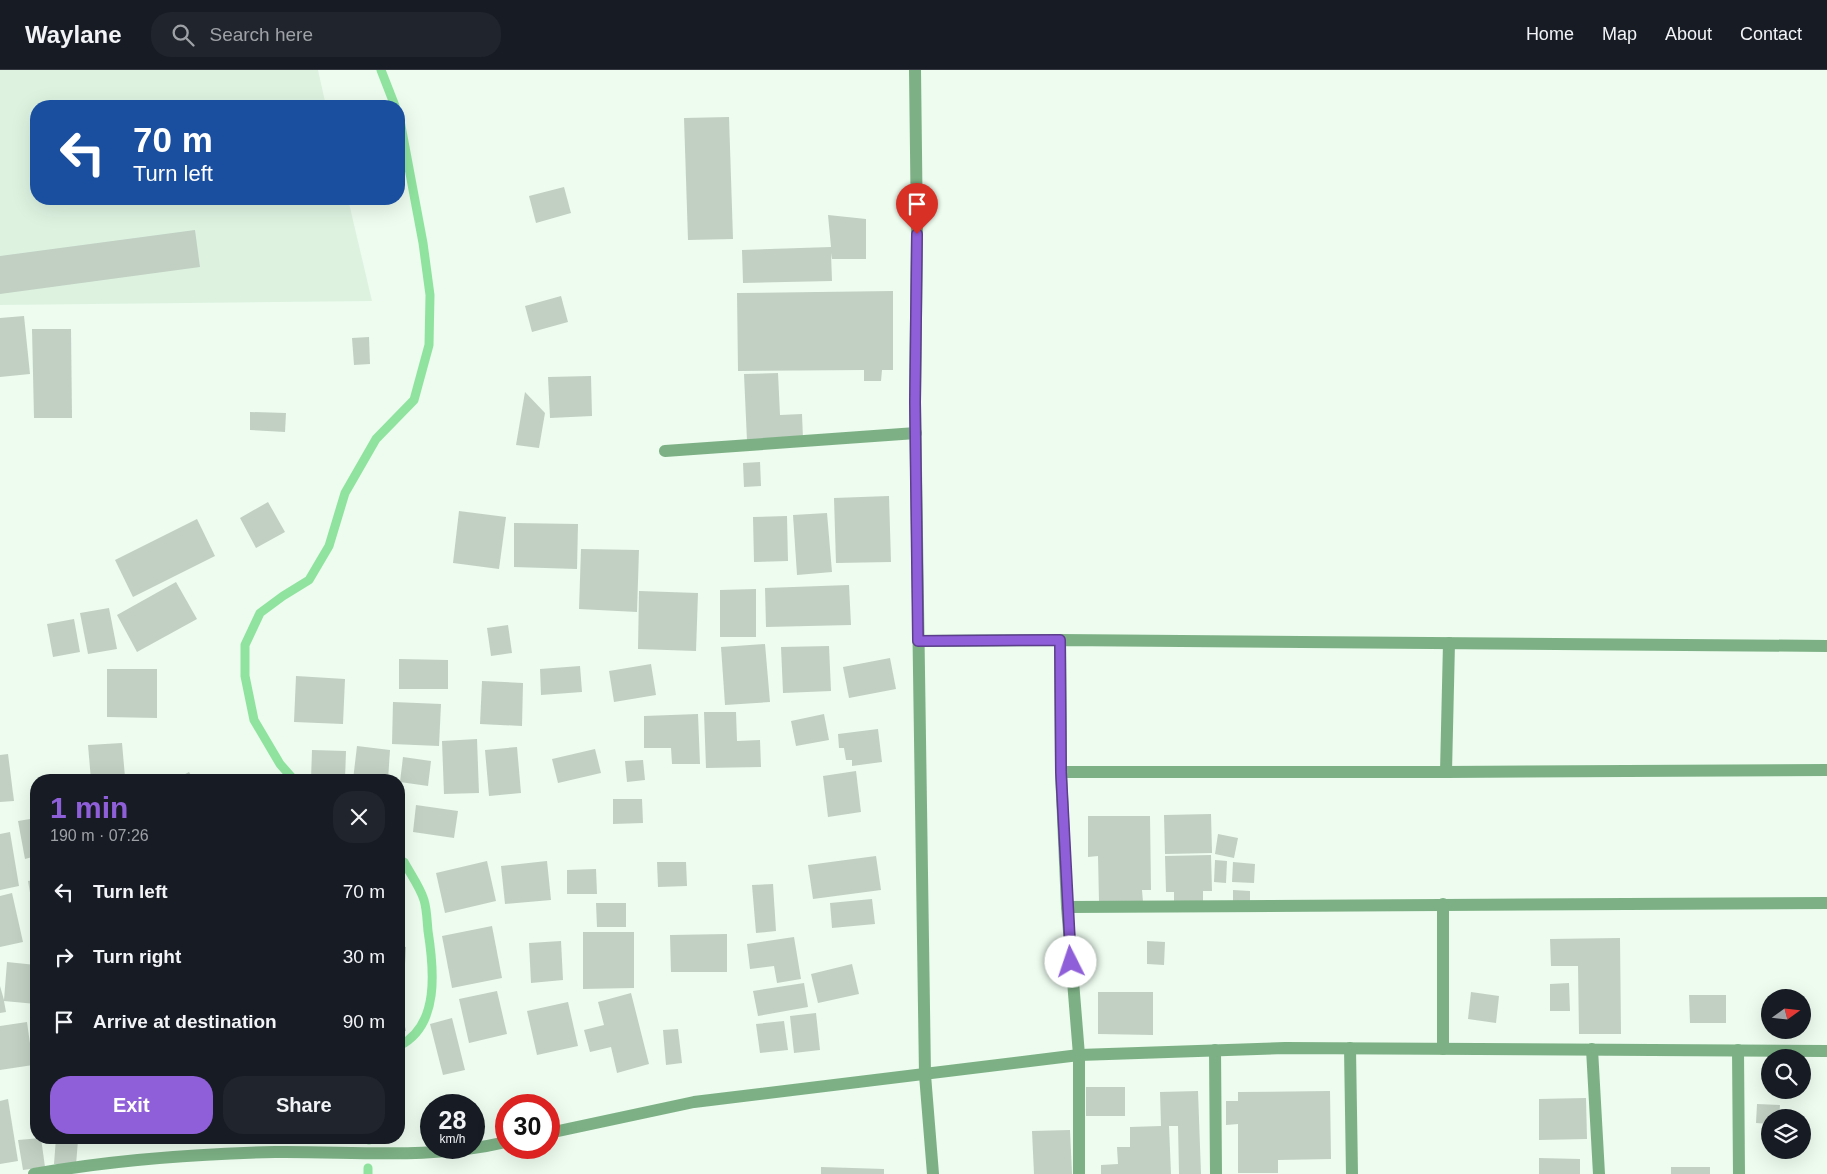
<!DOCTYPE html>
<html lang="en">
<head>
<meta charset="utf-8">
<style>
  :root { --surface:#171b24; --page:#20242c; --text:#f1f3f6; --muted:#9ea1a6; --line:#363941; --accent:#8f5fd9 }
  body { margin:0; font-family:Helvetica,sans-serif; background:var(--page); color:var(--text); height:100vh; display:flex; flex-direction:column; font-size:19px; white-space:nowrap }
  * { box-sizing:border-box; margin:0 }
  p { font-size:16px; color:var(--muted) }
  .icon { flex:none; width:28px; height:28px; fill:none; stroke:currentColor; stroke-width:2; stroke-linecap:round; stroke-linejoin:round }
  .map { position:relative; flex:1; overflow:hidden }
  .details { position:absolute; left:30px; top:704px; width:375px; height:370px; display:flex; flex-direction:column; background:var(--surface); border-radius:20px; box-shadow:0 5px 20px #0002 }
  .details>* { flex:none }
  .hud { position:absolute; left:30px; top:30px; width:375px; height:105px; border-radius:20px; box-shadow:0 5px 20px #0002; background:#1a4fa0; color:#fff; overflow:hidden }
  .needle { width:32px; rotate:75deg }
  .fabs { position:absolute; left:1761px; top:919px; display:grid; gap:10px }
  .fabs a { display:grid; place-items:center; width:50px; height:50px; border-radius:50%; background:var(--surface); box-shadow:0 5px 20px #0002; font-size:25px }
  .speed { position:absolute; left:420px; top:1024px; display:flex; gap:10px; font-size:25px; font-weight:700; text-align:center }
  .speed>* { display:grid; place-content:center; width:65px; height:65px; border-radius:50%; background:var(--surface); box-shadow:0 5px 20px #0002; line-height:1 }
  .speed small { font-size:12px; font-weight:400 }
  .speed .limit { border:8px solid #d22; background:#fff; color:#111 }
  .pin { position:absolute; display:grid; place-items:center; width:42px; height:42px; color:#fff; margin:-51px -21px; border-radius:50% 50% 50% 0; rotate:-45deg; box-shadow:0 0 5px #0007 }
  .pin .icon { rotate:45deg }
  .me { position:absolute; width:55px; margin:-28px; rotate:356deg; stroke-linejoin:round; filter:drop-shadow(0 0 4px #0008) }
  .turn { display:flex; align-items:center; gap:18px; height:105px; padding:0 20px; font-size:22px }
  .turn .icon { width:65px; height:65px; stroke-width:2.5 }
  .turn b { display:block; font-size:35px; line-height:42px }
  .round { display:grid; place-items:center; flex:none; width:52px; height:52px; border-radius:20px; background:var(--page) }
  .head { display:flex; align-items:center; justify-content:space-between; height:85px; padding:0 20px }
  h1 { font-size:30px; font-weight:700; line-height:38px; color:var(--accent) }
  .cta { display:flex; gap:10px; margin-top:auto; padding:10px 20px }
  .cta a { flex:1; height:58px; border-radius:20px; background:var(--accent); color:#fff; font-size:20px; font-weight:700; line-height:58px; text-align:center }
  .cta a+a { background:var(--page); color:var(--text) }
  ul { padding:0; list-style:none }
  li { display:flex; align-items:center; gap:15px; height:65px; padding:0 20px }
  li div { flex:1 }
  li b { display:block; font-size:19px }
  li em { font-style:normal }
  header { display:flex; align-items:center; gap:30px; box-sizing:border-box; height:70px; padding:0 25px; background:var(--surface); border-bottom:1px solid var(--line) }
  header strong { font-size:24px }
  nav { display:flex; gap:28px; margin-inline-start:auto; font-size:18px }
  .search { width:350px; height:45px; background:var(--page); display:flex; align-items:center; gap:12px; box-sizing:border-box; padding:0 18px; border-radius:20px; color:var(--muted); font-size:19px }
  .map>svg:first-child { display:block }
  .built { fill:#ddf3e0 }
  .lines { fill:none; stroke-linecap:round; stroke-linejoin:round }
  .stream { stroke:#90e39f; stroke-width:9 }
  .building { fill:#c1d0c3 }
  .minor { stroke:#7db185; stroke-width:12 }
  .route-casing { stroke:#5d3e8d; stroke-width:12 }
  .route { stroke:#8f5fd9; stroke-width:9 }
</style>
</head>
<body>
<header>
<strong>Waylane</strong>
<div class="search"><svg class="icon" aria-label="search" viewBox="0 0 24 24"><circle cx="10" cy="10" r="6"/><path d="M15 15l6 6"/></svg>Search here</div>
<nav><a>Home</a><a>Map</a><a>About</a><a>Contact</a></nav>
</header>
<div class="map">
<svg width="1827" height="1104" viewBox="0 0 1827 1104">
  <rect width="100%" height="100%" fill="#edfcef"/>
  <path class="built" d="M0,0H318L326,36H36V129H348L372,231L0,235Z"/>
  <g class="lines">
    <g class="stream">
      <path d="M381,0L395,36"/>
      <path d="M294,710L280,694L254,650L245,606V575L260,543L283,526L309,510L329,476L345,423L376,369L414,330L429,275L430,225L423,173L399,45"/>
      <path d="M399,789L404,792C411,805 420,817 424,830C427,840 427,851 428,861C434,899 440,956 399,976"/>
      <path d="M369,1070V1068"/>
      <path d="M368,1098V1104"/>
    </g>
  </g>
  <g class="building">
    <path d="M729,47L733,169L688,170L684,48Z"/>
    <path d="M564,117L571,143L536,153L529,126Z"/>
    <path d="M828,145L866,149V189H832L831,183L832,211L743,213L742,180L831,177Z"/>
    <path d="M195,160L200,197L0,224V186Z"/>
    <path d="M893,221V300H882L881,311H864V300L738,301L737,223Z"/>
    <path d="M561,226L568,252L532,262L525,236Z"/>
    <path d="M24,246L30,304L0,307V248Z"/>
    <path d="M32,259H71L72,348H34Z"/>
    <path d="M369,267L370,294L354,295L352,268Z"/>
    <path d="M778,303L780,345L802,344L803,369L747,371L744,304Z"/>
    <path d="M591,306L592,346L550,348L548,307Z"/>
    <path d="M525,322L545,343L539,378L516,375Z"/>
    <path d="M250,342L286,343L285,362L250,360Z"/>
    <path d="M760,392L761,416L744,417L743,393Z"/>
    <path d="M889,426L891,492L836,493L834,428Z"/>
    <path d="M268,432L285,462L256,478L240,448Z"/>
    <path d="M459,441L506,447L499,499L453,493Z"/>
    <path d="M827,443L832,502L797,505L793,445Z"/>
    <path d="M787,446L788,491L754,492L753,447Z"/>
    <path d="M197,449L215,486L133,527L115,490Z"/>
    <path d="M514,453L578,454L577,499L514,497Z"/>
    <path d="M581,479L639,480L637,542L579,539Z"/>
    <path d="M176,512L197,549L137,582L117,545Z"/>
    <path d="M849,515L851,555L766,557L765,518Z"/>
    <path d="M756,519V567H720V520Z"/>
    <path d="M639,521L698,523L696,581L638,579Z"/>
    <path d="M109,538L117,579L88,584L80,543Z"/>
    <path d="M74,549L80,582L53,587L47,554Z"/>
    <path d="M508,555L512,583L491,586L487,558Z"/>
    <path d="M765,574L770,632L725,635L721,577Z"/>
    <path d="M829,576L831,621L783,623L781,577Z"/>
    <path d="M890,588L896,619L849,628L843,597Z"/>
    <path d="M399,589L448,590V619H399Z"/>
    <path d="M651,594L656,625L614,632L609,601Z"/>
    <path d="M580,596L582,622L541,625L540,599Z"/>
    <path d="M107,599H157V648L107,647Z"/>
    <path d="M296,606L345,609L343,654L294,652Z"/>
    <path d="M482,611L523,613L522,656L480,654Z"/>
    <path d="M393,632L441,634L439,676L392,674Z"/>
    <path d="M704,642H736L737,671L760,670L761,697L706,698Z"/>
    <path d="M698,644L700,694H672L671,678H644V646Z"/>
    <path d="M824,644L829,670L796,676L791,651Z"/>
    <path d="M878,659L882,692L852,696V690H846L844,678H839L838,664Z"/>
    <path d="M477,669L479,723L444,724L442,671Z"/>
    <path d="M122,673L125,707L91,710L88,675Z"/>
    <path d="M357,676L390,680L388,710H353Z"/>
    <path d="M517,677L521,723L489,726L485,680Z"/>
    <path d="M595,679L601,703L558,713L552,689Z"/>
    <path d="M312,680L346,681L345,710H311Z"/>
    <path d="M8,684L14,731L0,732V685Z"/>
    <path d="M403,687L431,691L428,716L400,712Z"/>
    <path d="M643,690L645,710L627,712L625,691Z"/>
    <path d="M856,701L861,742L828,747L823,706Z"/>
    <path d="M189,702L194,710H179L178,708Z"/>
    <path d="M613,729H642L643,753L613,754Z"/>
    <path d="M416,735L458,741L454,768L413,762Z"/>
    <path d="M1211,744L1212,783L1165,784L1164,745Z"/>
    <path d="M1088,746H1150L1151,820H1142L1143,832H1099L1098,786L1088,787Z"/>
    <path d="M36,748V786L25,789L18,751Z"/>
    <path d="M10,762L19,816L0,820V764Z"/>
    <path d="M1218,764L1238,768L1234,788L1215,784Z"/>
    <path d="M1211,785L1212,821H1203V834H1174V822H1166L1165,786Z"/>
    <path d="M876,786L881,820L813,829L808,795Z"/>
    <path d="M1215,790L1227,791L1226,813L1214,812Z"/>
    <path d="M487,791L496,831L445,843L436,803Z"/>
    <path d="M547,791L551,830L505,834L501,796Z"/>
    <path d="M657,792H686L687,816L658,817Z"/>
    <path d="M1233,792L1255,794L1254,813L1232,812Z"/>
    <path d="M596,799L597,824H567V800Z"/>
    <path d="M36,810V851H35L28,811Z"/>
    <path d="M773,814L776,861L756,863L752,815Z"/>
    <path d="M1233,820L1250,821V834H1233Z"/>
    <path d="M12,823L23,872L0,877V826Z"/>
    <path d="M872,829L875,854L832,858L830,833Z"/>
    <path d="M596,833H626V857H597Z"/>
    <path d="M492,856L502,908L452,918L442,866Z"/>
    <path d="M583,862H634V918L583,919Z"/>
    <path d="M727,864V902H671L670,865Z"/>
    <path d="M794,867L801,909L777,913L774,896L750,899L747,874Z"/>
    <path d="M1620,868L1621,964H1579L1578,896H1551L1550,869Z"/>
    <path d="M561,871L563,910L531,913L529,873Z"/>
    <path d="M1147,871L1165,872L1164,895L1147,894Z"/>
    <path d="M399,876L406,877L403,928H399Z"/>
    <path d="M7,892L36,895V934L4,931L6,942L0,943V916L4,930Z"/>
    <path d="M852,894L859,924L818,933L811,904Z"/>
    <path d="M804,913L808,937L758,946L753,921Z"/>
    <path d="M1569,913L1570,941H1550V914Z"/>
    <path d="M497,921L507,964L469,973L459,929Z"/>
    <path d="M1098,922H1153V965L1098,964Z"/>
    <path d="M1471,922L1499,926L1496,953L1468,949Z"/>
    <path d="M631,923L649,994L617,1003L611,977L590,982L584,960L604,955L598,932Z"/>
    <path d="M1689,925H1726V953H1690Z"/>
    <path d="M399,931L406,961L399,962Z"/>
    <path d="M568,932L578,976L537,985L527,941Z"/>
    <path d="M816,943L820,980L794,983L790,946Z"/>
    <path d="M452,948L465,1000L443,1005L430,954Z"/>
    <path d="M784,951L788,980L760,983L756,954Z"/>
    <path d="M27,952L33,995L0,1000V956Z"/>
    <path d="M678,959L682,993L666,995L663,960Z"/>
    <rect x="1086" y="1017" width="39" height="29"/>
    <path d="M1198,1021L1201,1104H1179L1178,1056H1169L1171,1104H1101V1095L1118,1094L1117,1077H1130V1057L1161,1056L1160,1022Z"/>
    <path d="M1330,1021L1331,1089L1278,1090V1103H1238V1054L1226,1055V1031H1238V1022Z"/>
    <path d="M1586,1028L1587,1069L1539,1070V1029Z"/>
    <path d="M8,1029L18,1091L0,1094V1031Z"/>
    <path d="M1757,1034L1780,1035L1779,1048H1770V1054L1756,1053Z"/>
    <path d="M1070,1060L1072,1104H1034L1032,1061Z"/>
    <path d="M41,1068L45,1097L23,1100L18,1070Z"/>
    <path d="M56,1068L78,1070L76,1095L54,1094Z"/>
    <path d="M1539,1088L1580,1089V1104H1539Z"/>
    <path d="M821,1097L884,1099V1104H821Z"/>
    <rect x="1671" y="1097" width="39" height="7"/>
  </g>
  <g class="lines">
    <g class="minor">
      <path d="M915,0L917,164L915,332L925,1005L933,1104"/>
      <path d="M665,381L916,363"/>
      <path d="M918,571L1060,570"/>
      <path d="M1061,702H1446L1827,700"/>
      <path d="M1446,702L1449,573"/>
      <path d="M1067,837L1827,833"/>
      <path d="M1350,978L1352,1104"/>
      <path d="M1443,979V834"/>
      <path d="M1592,979L1599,1104"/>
      <path d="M1215,980L1216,1104"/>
      <path d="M1738,980L1739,1104"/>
      <path d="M549,1063L694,1032L1079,985L1285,978L1827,981"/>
      <path d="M34,1104C113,1090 194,1084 275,1082C352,1081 431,1090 506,1072"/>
      <path d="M1079,1104V985L1067,837L1061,702L1060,570L1827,576"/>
    </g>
  </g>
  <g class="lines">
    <defs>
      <path id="route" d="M917,164L915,332L918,571L1060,570L1061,702L1071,892"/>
    </defs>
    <use href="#route" class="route-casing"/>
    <use href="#route" class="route"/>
  </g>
</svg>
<div class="fabs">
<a><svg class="needle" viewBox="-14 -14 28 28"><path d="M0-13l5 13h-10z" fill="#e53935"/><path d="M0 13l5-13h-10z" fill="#9ea1a6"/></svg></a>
<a><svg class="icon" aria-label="search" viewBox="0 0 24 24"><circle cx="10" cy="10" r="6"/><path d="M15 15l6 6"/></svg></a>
<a><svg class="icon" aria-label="layers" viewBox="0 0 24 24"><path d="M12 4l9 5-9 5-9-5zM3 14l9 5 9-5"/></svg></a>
</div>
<div class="speed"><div>28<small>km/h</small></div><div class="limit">30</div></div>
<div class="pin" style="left:917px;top:164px;background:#d93025"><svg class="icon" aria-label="arrive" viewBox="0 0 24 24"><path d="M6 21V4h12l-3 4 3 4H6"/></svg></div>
<svg class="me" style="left:1071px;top:892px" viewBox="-20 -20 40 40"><circle r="19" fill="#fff"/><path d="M0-13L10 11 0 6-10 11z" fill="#8f5fd9"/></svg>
<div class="hud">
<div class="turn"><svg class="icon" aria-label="left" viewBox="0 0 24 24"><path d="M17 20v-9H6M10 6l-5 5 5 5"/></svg><div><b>70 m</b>Turn left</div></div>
</div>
<section class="details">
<div class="head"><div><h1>1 min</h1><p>190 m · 07:26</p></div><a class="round"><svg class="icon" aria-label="close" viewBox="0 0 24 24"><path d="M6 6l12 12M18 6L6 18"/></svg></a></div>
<ul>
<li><svg class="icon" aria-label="left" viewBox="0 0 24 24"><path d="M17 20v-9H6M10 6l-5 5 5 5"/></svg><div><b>Turn left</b></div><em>70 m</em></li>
<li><svg class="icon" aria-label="right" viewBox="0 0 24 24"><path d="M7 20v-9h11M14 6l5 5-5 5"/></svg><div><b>Turn right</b></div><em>30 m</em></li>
<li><svg class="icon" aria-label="arrive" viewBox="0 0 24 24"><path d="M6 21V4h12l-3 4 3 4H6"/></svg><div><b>Arrive at destination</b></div><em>90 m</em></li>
</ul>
<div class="cta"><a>Exit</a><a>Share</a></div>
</section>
</div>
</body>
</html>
